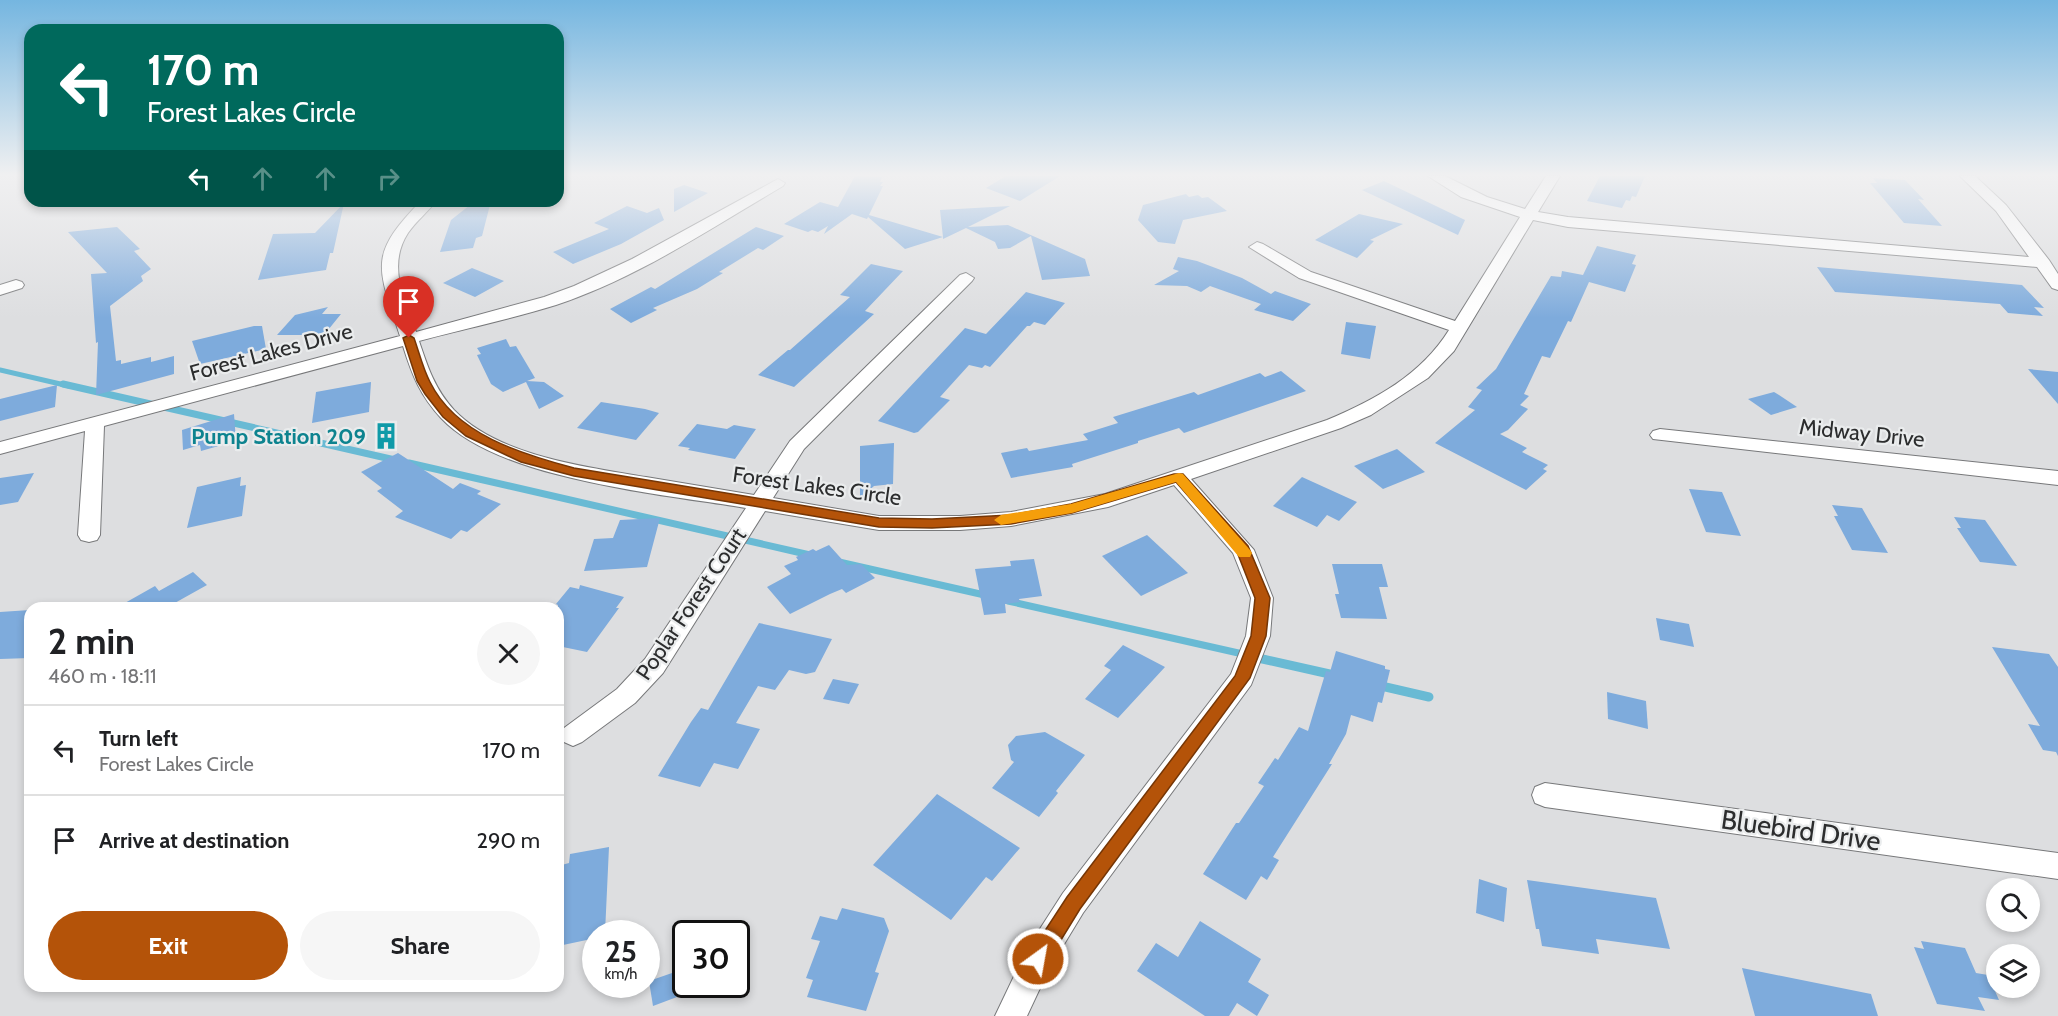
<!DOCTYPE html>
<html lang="en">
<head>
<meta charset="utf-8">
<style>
  :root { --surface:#fff; --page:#f6f6f6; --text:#202124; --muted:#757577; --line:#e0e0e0; --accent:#b45309 }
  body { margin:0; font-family:Cabin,sans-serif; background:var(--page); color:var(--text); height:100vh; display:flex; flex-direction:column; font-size:22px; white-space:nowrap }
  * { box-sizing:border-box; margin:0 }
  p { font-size:20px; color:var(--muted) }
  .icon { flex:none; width:33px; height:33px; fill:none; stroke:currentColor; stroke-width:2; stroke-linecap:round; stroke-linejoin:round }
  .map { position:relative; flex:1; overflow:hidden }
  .drawer { position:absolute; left:24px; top:602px; width:540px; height:390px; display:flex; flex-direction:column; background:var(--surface); border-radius:18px; box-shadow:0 3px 9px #0003 }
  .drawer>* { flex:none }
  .top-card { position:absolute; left:24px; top:24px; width:540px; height:183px; border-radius:18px; box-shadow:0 3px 9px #0003; background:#00695c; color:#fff; overflow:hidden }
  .controls { position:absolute; left:1986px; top:878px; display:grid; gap:12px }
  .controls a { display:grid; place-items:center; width:54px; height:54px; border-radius:50%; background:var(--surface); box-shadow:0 3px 9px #0003; font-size:30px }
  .speed { position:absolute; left:582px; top:920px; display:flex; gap:12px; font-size:30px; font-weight:700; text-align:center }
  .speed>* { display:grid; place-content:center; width:78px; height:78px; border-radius:50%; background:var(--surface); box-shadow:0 3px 9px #0003; line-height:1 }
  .speed small { font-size:15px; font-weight:400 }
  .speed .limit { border:3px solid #111; border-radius:9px; background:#fff; color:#111 }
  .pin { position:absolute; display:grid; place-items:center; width:51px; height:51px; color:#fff; margin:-62px -26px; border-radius:50% 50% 50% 0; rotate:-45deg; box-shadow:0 0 6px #0007 }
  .pin .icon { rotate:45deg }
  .me { position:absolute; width:66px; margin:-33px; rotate:32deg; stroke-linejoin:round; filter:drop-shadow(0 0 4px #0008) }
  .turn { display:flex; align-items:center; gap:21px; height:126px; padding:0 24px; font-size:27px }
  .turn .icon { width:78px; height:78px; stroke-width:2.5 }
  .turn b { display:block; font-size:42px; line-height:51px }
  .lanes { display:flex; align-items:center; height:57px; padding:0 24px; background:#0003; justify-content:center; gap:30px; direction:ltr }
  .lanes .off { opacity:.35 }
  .round { display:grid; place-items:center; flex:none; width:63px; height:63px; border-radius:32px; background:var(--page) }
  .head { display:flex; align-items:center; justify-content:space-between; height:102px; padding:0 24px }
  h1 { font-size:36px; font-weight:700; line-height:45px }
  .primary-button { display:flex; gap:12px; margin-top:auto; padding:12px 24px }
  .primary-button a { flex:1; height:69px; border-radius:36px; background:var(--accent); color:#fff; font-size:24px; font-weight:700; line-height:69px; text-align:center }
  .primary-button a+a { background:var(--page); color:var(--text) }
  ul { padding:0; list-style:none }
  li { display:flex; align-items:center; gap:18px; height:90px; padding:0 24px; border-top:2px solid var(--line) }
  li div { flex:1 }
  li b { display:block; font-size:22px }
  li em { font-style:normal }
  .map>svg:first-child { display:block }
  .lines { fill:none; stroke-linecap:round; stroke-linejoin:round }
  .stream-far2 { stroke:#69bad4; stroke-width:5 }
  .stream-far1 { stroke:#69bad4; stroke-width:7 }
  .stream { stroke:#69bad4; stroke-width:9 }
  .building { fill:#7eabdc }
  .minor-casing { stroke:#77787a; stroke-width:2 }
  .minor { fill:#fff; fill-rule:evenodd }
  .route { fill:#b45309; stroke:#753606; stroke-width:1.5 }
  .slow { fill:#f59e0b }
  .labels { text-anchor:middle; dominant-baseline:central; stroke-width:4.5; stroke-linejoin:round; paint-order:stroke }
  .street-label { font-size:22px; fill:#2c2d2e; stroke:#eaeced }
  .culture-label { font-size:22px; font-weight:bold; fill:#0d838f; stroke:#eaeced; text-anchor:end }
  .near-street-label { font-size:27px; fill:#2c2d2e; stroke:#eaeced }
</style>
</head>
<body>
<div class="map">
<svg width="2058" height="1016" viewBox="0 0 2058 1016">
  <rect width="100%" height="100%" fill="#dddee0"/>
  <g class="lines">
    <path class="stream-far2" d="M0,370L69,386"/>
    <g class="stream-far1">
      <path d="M63,384L395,460"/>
      <path d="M409,463L810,555"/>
      <path d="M839,562L989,596"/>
      <path d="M1008,601L1265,659"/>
    </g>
    <g class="stream">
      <path d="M1258,658L1334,675"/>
      <path d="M1377,685L1429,697"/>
    </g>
  </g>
  <g class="building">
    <path d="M855,176L882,177L880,182H883L880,186H883L869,215L943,237L940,210L1010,206L968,227L1008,225L1085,259L1090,276L1042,280L1031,236L1010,248L998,249L995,242L966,228L943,239V237L905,249L868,217L867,219L852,214L824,234L828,226L818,232L812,230L808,232L784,224L820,202L838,207Z"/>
    <path d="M1006,176H1060L1020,201L986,188Z"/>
    <path d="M1600,176H1645L1636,197L1632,196L1630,201L1626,200L1622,208L1587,201Z"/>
    <path d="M1873,178L1905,180L1924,200L1918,199L1942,226L1904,223L1870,183H1877Z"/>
    <path d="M1384,181L1465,220L1458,235L1362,190Z"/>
    <path d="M684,185L708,193L674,212V189Z"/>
    <path d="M1186,194L1189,197L1198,195L1202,198L1208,197L1227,211L1183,220L1175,244L1158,242L1138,220L1143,205Z"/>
    <path d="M475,201H491L482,236L476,238L473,248L440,252L451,220Z"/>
    <path d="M344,203L333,253H330L326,270L258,280L273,234L315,233Z"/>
    <path d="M627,206L647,213L659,208L664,220L621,244L573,264L553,252L609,229L594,223Z"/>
    <path d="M1359,214L1403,224L1370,240L1374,241L1357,258L1315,240Z"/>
    <path d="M117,227L140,249L134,251L151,269L141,276L143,281L110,306L116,361L121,360V364L151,357V362L174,356V374L96,395L98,342L96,343L91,274L107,273L68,232Z"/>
    <path d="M756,227L784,236L763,250L758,248L719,272L723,273L697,289L653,308L657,310L631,323L610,309L651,287L655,289Z"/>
    <path d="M1597,246L1636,255L1632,264L1636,265L1625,292L1589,282L1571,322L1568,321L1550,358L1542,356L1524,394L1529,396L1520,405L1528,409L1508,430L1500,434L1527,448L1522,452L1548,465L1543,469L1547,471L1526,490L1435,443L1475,410L1468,407L1482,390L1476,388L1496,369L1551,276L1561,277L1562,271L1583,275Z"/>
    <path d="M1178,257L1197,261L1242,278L1271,294L1275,291L1311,304L1293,321L1254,310L1261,304L1210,286L1201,292L1187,286L1154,285L1179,271L1173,269Z"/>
    <path d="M871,264L903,271L865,311L874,314L794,387L758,375L788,350H790L850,297L840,295Z"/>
    <path d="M1817,267L2022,285L2044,308L2034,307L2043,316L2008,313L2000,304L1835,292Z"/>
    <path d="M472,268L504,281L475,297L443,283Z"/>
    <path d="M1026,292L1065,303L1045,325L1034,322L1030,326H1027L990,367L985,365L982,368L969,365L940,397L950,400L918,432L914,433L878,421L965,328L986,334Z"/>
    <path d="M328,307L322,314H341L324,335H277L295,315Z"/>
    <path d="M1346,322L1376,326L1370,359L1341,354Z"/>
    <path d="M254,326H262L266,349L200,364L192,341Z"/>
    <path d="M506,339L510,347L516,346L535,378L527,381L544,382L564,396L539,409L526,382L503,392L491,384L477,355L481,354L477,348Z"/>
    <path d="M2028,369L2058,372V404Z"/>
    <path d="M1281,371L1306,391L1184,433L1179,428L1138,441V443L1072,464L1073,467L1011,478L1001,453L1027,448L1029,451L1088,440L1083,434L1118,423L1113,417L1194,392L1198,395L1260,373L1265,377Z"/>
    <path d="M371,382L369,412L312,423L316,392Z"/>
    <path d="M57,385L55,407L0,421V399Z"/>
    <path d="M1774,392L1779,395L1797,407L1771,415L1748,399Z"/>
    <path d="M601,402L645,409L659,413L636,440L577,428Z"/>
    <path d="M234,414L236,441L201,451L200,445L183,450L182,430Z"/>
    <path d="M697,424L727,429L734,425L756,429L735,459L688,450L690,448L678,446Z"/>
    <path d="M894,443L893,484L874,486L860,498V446Z"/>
    <path d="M1397,449L1425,472L1383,489L1354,466Z"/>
    <path d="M398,453L453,489L460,483L481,491L477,494L501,504L467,532L461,530L451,539L395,517L403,511L377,491L382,488L361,472Z"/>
    <path d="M34,473L18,502L0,505V478Z"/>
    <path d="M241,477L240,486L246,485L242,516L187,528L197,487Z"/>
    <path d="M1302,477L1357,502L1339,521L1327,515L1317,527L1273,506Z"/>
    <path d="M1689,489L1722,492L1741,536L1706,532Z"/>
    <path d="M1832,505L1862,508L1888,553L1852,550L1834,516H1838Z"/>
    <path d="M1954,517L1985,520L2017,566L1980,562L1957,528H1961Z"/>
    <path d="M660,518L647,567L584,571L594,539L613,538L620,520Z"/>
    <path d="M1147,535L1188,573L1141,596L1102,556Z"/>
    <path d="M829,545L847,565L861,564L875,578L846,593L842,589L830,594L790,614L767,587L791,574L784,566L798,560L796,557L813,549L816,551Z"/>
    <path d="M1034,559L1042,596L1019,599L1020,602L1005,604L1006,613L984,615L975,569L1011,566L1010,561Z"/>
    <path d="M1332,564H1382L1388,587H1379L1387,619L1341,618L1335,594H1339Z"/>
    <path d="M193,572L207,585L173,604L176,608H116L155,586L159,591Z"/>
    <path d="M580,585L624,597L616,608H619L587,652L558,646V605L556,604L570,587L579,589Z"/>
    <path d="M30,610V658L0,659V612Z"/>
    <path d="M1656,618L1689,624L1694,647L1660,640Z"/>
    <path d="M759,623L832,639L815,672L806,674L789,670L775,690L758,686L736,723L760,729L738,769L714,763L700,787L658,776L691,722L701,708L708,710Z"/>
    <path d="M1123,645L1165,667L1118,718L1085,699L1111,670L1104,666Z"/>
    <path d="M1992,647L2049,654L2058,667V756L2056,752L2043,750L2028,724L2040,726Z"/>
    <path d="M1336,651L1385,666V669L1390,670L1382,703L1378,702L1373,722L1351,715L1346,734L1329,764H1332L1273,857L1279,860L1267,880L1261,876L1246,900L1203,874L1236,823H1239L1264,786L1258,783L1275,758L1278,760L1299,727L1308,731L1326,671L1330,672Z"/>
    <path d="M833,679L859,684L849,704L823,699Z"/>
    <path d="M1607,692L1646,701L1648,729L1608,719Z"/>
    <path d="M1045,732L1085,755L1056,791L1058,793L1039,817L992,788L1014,762L1011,760L1008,745L1016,736Z"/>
    <path d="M937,794L1020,848L992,881L986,877L951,920L873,865Z"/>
    <path d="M609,847L605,933H596V938L563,945V940L558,942V866L569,863L570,854Z"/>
    <path d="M1479,879L1507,888L1504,922L1476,913Z"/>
    <path d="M1527,880L1656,898L1670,949L1596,939L1599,954L1542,946L1539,929H1536Z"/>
    <path d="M842,908L884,918L889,931L875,972L879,973L866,1011L807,997L813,980L806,978L820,941L811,939L820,916L837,920Z"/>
    <path d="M1200,921L1261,959L1248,982L1269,995L1257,1016L1237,1003L1229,1016H1205L1137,971L1156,943L1178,957Z"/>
    <path d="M1921,941L1965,948L1976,973L1988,975L1999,1000L1978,997L1985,1011L1937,1004L1914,947L1924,949Z"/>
    <path d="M1742,968L1871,994L1878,1016H1755Z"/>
    <path d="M672,973L677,997L653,1006L649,981Z"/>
  </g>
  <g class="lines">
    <defs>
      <g id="minor">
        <path d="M1428,176H1445L1487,197L1525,209L1546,176H1560L1538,212L1568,217L2029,257L1996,211L1960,176H1975L2006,205L2049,260L2058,274V290L2052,288L2037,267L1568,227L1533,220L1454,351L1428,378L1371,415L1341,428L1191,479L1254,550L1273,598L1270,636L1251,685L1083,913L1049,969L1027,1016H995L1027,949L1063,893L1231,674L1246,636L1251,598L1233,553L1174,485L1108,507L1011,526L960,530H879L765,511L663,673L635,703L582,742L573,746L564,742L560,735L564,728L617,689L645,659L746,508C663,494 499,480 441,418C420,395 412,375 403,346L104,426L100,535L97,540L89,542L81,540L78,535L85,431L0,454V442L400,336C378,267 367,256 421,201H436C428,212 416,221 408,233C387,265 404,299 416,332L544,297L574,286L632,259L778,179L785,183L783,186C710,229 637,278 556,305C511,319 464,329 419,341C428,368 435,389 454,410C498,456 586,467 646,477C682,483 718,489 754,495L790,441L960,275L966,273L974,278L972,281L804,449L773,498L879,516H960L1011,512L1105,494L1327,420C1375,400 1421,375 1449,330L1299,278L1249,247L1257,242L1263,244L1311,272L1455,321L1520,217L1461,197Z"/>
        <path d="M16,280L22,282L24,285L22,288L0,295V285Z"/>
        <path d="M1660,429L2058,471V485L1653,439L1650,435L1653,431Z"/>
        <path d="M1545,783L2058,853V879L1545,807L1535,803L1532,795L1535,787Z"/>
      </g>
    </defs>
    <use href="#minor" class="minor-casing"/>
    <use href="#minor" class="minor"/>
  </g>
  <linearGradient id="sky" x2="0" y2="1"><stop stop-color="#75b6e0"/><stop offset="0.55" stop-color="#f0f0f1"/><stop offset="1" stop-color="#f0f0f1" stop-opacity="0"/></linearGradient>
  <rect width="2058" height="318" fill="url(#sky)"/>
  <path class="route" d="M409,335L414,338C419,352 423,369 430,382C456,435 522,454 574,468L879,518L932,519L1011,515L1071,504L1174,474H1183L1248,546L1270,598L1266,636L1250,678L1080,909L1045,966L1038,969L1031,966L1028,959L1031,952L1067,897L1235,676L1251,636L1255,598L1237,552L1176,482L1072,513L1011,524L932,528L879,527L574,476L521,462L466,436L443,417L425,394L417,381L403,338Z"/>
  <path class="slow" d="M1179,473L1183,474L1250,550L1252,553L1250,557H1239L1176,482L1072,513L1001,525L994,520L1001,515L1071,504Z"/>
  <defs>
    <symbol id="building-bare" viewBox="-9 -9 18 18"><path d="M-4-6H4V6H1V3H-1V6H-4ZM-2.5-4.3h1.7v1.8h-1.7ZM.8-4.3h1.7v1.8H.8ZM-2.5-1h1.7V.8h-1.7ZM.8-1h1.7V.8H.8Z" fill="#0f9aa8" stroke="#eaeced" stroke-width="2.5" paint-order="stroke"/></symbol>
  </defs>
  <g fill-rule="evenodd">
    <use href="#building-bare" x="367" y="417" width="38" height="38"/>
  </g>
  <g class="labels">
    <g class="street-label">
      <text transform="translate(271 352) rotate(-15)">Forest Lakes Drive</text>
      <text transform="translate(1862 433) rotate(6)">Midway Drive</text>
      <text transform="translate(817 486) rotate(8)">Forest Lakes Circle</text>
      <text transform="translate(691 604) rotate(-56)">Poplar Forest Court</text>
    </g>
    <g class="culture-label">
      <text x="366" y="436">Pump Station 209</text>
    </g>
    <g class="near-street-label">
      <text transform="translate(1801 830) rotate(8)">Bluebird Drive</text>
    </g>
  </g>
</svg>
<div class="controls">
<a><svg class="icon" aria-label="search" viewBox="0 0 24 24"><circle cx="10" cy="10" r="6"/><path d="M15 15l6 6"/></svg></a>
<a><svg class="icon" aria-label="layers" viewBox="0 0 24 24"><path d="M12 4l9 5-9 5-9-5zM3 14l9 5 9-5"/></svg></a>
</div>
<div class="speed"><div>25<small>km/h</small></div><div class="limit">30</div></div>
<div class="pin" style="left:409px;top:338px;background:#d93025"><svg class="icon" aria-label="arrive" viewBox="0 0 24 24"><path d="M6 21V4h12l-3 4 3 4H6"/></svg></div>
<svg class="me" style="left:1038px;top:959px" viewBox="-20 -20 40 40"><circle r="17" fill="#b45309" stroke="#fff" stroke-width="3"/><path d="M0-11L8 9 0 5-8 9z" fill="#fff"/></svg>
<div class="top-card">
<div class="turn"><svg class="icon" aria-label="left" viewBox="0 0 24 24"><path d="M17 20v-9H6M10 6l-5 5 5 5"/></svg><div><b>170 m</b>Forest Lakes Circle</div></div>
<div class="lanes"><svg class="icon" aria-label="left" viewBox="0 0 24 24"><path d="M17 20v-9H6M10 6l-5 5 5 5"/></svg><svg class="icon off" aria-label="ahead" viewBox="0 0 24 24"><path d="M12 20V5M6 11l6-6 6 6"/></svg><svg class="icon off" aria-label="ahead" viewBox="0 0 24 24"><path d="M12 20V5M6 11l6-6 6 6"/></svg><svg class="icon off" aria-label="right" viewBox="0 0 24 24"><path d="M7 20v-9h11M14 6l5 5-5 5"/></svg></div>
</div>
<section class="drawer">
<div class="head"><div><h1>2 min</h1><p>460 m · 18:11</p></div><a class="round"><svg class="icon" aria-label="close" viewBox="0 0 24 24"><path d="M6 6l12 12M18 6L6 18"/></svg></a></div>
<ul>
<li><svg class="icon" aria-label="left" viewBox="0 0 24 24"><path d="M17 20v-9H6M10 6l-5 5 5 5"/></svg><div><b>Turn left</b><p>Forest Lakes Circle</p></div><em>170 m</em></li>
<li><svg class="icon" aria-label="arrive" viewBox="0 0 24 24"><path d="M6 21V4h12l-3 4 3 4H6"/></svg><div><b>Arrive at destination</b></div><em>290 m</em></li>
</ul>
<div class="primary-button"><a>Exit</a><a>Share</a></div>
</section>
</div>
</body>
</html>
